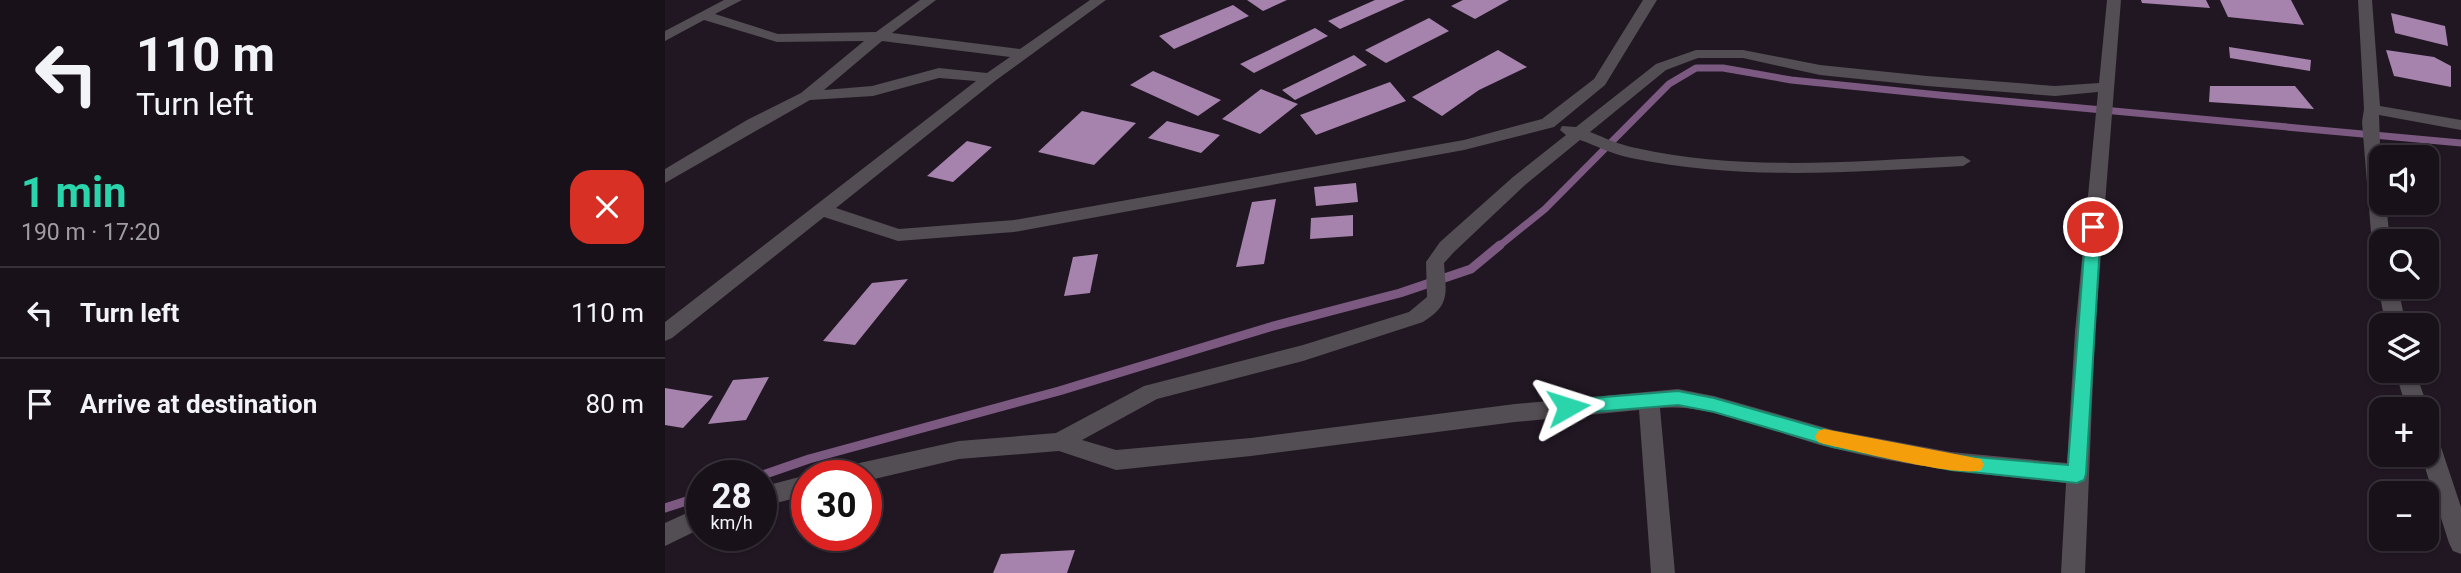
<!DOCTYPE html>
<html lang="en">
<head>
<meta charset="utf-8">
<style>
  :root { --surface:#19111a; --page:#261f27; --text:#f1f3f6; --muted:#9f9da2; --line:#373139; --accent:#2bd5ac }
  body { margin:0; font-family:Roboto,sans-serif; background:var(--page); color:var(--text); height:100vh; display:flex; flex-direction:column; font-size:26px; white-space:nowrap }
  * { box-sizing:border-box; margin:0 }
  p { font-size:23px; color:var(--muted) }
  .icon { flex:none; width:38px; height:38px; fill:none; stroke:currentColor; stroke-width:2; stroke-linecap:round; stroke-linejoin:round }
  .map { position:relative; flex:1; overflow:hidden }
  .drawer { display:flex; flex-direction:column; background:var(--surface); width:665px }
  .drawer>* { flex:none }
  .guide { background:#19111a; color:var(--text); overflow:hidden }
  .fabs { position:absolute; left:1704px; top:145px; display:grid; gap:14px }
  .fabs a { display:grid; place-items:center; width:70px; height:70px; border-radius:14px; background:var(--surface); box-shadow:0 2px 5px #0004,0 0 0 2px var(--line); font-size:35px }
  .speed { position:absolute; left:21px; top:460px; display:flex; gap:14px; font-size:35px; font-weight:700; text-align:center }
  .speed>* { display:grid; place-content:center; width:91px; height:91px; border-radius:50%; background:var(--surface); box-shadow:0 2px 5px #0004,0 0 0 2px var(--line); line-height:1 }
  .speed small { font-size:18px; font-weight:400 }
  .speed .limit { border:10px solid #d22; background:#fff; color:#111 }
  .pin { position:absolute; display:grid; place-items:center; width:60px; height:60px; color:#fff; margin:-30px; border:4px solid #fff; border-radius:50%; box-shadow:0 2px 7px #0007 }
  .me { position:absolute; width:77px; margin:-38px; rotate:84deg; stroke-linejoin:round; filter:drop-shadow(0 0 5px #0008) }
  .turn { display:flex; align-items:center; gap:24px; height:147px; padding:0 21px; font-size:32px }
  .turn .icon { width:91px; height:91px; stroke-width:2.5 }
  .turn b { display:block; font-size:49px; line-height:60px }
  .round { display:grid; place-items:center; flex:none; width:74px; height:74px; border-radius:21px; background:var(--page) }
  .headline { display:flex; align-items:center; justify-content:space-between; height:119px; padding:0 21px }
  h1 { font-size:42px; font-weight:700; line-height:52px; color:var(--accent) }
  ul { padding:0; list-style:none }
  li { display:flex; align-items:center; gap:21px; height:91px; padding:0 21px; border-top:2px solid var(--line) }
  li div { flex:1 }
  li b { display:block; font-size:26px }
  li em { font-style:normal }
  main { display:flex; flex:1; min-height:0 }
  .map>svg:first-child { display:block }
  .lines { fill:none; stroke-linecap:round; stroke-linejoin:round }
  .stream-far1 { stroke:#7b5981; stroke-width:7 }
  .stream { stroke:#7b5981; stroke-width:9 }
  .building { fill:#a683ad }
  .minor { fill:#534d54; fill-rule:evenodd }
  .route { fill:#2bd5ac; stroke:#1c8a70; stroke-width:2 }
  .slow { fill:#f59e0b }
</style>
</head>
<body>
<main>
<section class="drawer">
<div class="guide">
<div class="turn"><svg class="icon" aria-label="left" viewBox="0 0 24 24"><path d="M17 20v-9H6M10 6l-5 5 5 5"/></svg><div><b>110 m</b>Turn left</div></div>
</div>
<div class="headline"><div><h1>1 min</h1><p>190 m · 17:20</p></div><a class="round" style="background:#d93025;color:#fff"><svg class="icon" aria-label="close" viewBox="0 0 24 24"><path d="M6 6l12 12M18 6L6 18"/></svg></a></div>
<ul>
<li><svg class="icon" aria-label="left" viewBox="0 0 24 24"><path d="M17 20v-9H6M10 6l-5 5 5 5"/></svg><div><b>Turn left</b></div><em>110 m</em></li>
<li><svg class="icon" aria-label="arrive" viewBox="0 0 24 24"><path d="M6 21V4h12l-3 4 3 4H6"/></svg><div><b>Arrive at destination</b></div><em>80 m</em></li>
</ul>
</section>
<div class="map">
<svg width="1796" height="573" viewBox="0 0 1796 573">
  <rect width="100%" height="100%" fill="#211723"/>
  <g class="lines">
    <path class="stream-far1" d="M833,247L880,209L1004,84L1031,68H1058L1126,80L1274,95L1796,143"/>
    <g class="stream">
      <path d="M95,476L144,459L394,391L605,327L735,293L806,269L835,245"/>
      <path d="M0,508L37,496"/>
    </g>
  </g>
  <g class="building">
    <path d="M582,0H622L598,11Z"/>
    <path d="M710,0H740L675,29L663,21Z"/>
    <path d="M798,0H844L810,19L786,6Z"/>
    <path d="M1476,0H1541L1545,8L1477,3Z"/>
    <path d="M1555,0H1626L1639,25L1563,17Z"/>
    <path d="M568,5L584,16L509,49L494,36Z"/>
    <path d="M1726,13L1780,26L1783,46L1730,33Z"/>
    <path d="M764,18L784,31L721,63L700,50Z"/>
    <path d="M650,28L663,36L589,73L575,64Z"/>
    <path d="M1564,47L1646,60L1645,71L1565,58Z"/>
    <path d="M833,50L862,67L814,90L777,116L747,97Z"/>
    <path d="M1721,50L1769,57L1786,66V87L1729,76Z"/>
    <path d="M689,55L702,65L630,100L617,90Z"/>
    <path d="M488,71L556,100L533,116L465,85Z"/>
    <path d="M725,82L741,101L651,135L635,115Z"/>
    <path d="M1545,86H1630L1649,109L1544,102Z"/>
    <path d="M596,89L633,104L595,134L557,119Z"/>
    <path d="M417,111L471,123L429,165L373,152Z"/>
    <path d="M502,121L555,135L536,153L483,138Z"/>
    <path d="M302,141L327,147L288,182L262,176Z"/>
    <path d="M691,183L693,202L651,206L649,187Z"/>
    <path d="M611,199L599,264L571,267L587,202Z"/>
    <path d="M688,215V236L645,239L646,218Z"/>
    <path d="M433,254L425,293L399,296L408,257Z"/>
    <path d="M243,279L190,345L158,341L207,283Z"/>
    <path d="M104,377L81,420L43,424L68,380Z"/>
    <path d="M0,388L48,396L18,428L0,425Z"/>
    <path d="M410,550L402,573H328L336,554Z"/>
  </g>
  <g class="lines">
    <g class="minor">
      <path d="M59,0H77L50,14L113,34L211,32L255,0H271L227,33L355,49L425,0H441L330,81L171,208L234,229L349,220L799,140L877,119L929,79L978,0H992L940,85L889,127L799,150L349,232L233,241L159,217L7,338L0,341V322L311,81L274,78L208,96L145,100L0,183V169L82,120L136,93L199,41L112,42L39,20L0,41V31ZM217,41L345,57L322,73L274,68L207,86L159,90Z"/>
      <path d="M1442,0H1456L1430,331L1420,573H1396L1401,483C1322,475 1244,467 1167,448C1114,435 1050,403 995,408L1010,573H986L974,410L850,422L586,456L451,470L394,451L294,459L201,481V476H170L173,469L181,466L294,441L391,433L479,386L638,345L744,312L762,297L761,262L775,242L848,177L901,135L895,130L897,126L911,127L991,64L1031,50H1078L1155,65L1262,76L1390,86L1434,83ZM1033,58H1078L1155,75L1262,86L1390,96L1433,92L1410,331L1402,463L1286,452L1168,430L1049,396L1013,389L850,404L586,438L451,450L417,440L492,399L638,361L758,322C786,305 781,293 779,263L789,252L860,185L915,140C932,146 949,155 966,158C1076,181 1187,172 1298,166L1306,161L1298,156C1189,161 1079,172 971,148C955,145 940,138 925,132L1001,70Z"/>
      <path d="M1693,0H1707L1715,106L1796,120V130L1714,115L1717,203H1721L1725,242H1717V264L1710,262L1708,257L1697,122L1699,109Z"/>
      <path d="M1717,282V287H1733L1741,326H1721L1713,287Z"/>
      <path d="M1730,371H1750L1764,410L1762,413V410H1742Z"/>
      <path d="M1762,429L1770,431L1773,438L1796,507V554L1788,551L1784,543L1756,455H1762Z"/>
      <path d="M142,475L145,476H142V495L96,507V487Z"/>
      <path d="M37,506V528L0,546V523Z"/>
    </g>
  </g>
  <path class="route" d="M1428,222L1436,227L1421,474L1419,480L1412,483L1286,470L1168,447L1049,412L1013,405L903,414L897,412L894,407L897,402L903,400L1013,391L1049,398L1168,432L1286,455L1403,465L1421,227Z"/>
  <path class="slow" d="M1159,429L1316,459L1319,465L1316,470C1294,478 1188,450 1159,444L1153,442L1150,437L1153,431Z"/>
</svg>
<div class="fabs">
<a><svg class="icon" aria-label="sound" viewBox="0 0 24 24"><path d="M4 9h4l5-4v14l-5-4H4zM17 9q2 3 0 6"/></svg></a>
<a><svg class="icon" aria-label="search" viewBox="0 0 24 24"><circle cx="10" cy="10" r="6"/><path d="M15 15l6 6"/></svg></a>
<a><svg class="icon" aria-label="layers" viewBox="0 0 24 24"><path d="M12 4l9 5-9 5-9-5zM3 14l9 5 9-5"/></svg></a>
<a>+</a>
<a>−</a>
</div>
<div class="speed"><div>28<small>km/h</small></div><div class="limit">30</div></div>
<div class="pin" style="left:1428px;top:227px;background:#d93025"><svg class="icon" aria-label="arrive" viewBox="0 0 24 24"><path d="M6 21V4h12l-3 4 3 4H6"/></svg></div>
<svg class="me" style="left:903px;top:407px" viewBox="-20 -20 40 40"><path d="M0-17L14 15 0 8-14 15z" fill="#2bd5ac" stroke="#fff" stroke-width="4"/></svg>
</div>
</main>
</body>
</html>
